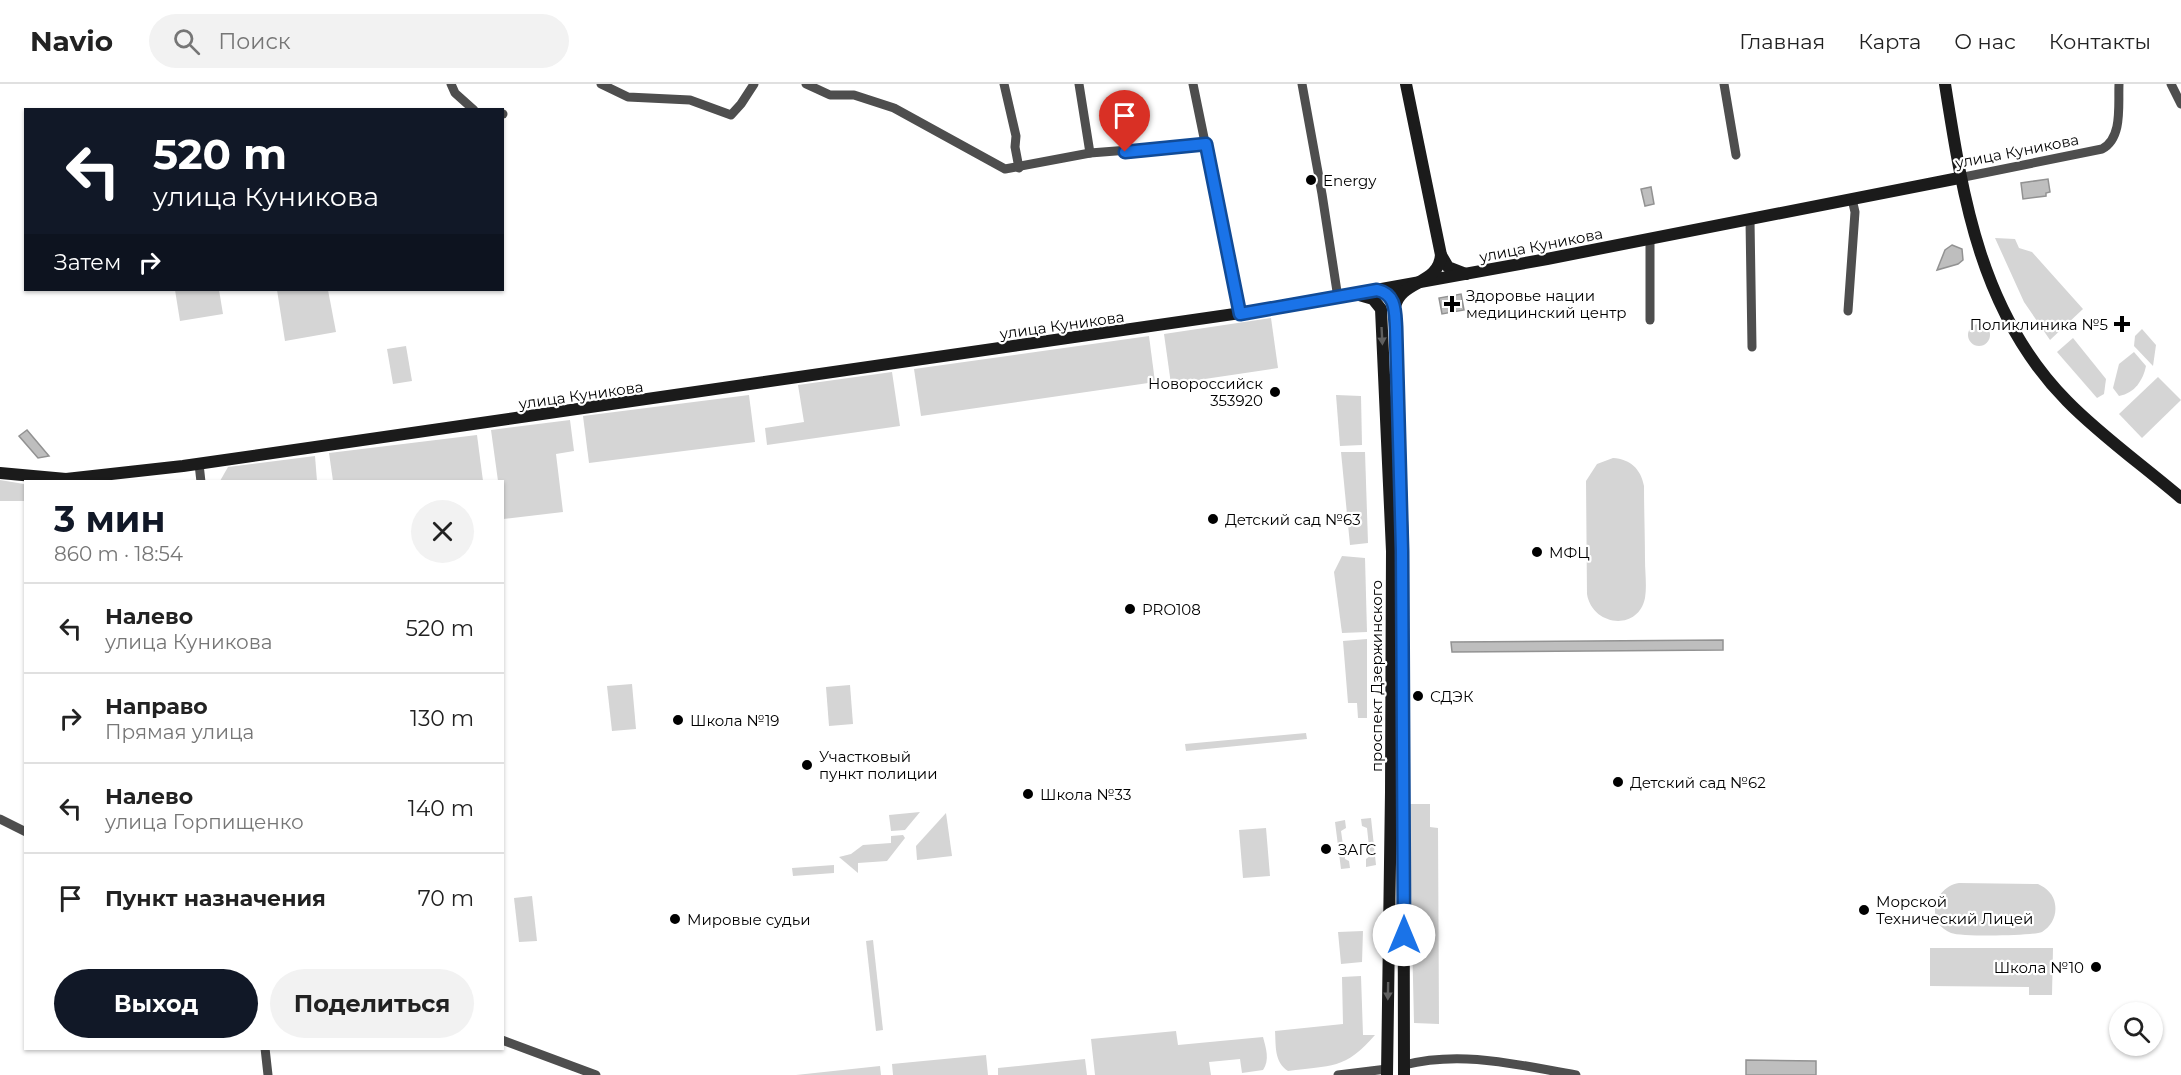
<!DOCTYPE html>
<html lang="ru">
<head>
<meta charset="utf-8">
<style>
  :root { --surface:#fff; --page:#f2f2f2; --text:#222; --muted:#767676; --line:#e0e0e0; --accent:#111827 }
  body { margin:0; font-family:Montserrat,sans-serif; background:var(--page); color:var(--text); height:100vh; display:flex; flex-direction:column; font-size:22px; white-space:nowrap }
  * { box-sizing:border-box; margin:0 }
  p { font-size:20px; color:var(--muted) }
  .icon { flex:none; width:33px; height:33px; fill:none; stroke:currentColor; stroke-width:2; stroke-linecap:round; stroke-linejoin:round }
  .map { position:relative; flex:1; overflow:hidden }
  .side { position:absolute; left:24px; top:396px; width:480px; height:570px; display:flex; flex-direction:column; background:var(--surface); border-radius:0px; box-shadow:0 2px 4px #0004 }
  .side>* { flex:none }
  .guide { position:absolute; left:24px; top:24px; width:480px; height:183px; border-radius:0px; box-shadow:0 2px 4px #0004; background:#111827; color:#fff; overflow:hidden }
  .controls { position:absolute; left:2109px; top:918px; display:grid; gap:12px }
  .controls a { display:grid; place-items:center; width:54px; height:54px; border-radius:50%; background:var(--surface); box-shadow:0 2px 4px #0004; font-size:30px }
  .pin { position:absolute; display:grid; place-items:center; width:51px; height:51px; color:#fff; margin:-62px -26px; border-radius:50% 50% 50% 0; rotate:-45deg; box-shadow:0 0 6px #0007 }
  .pin .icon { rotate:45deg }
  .me { position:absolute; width:66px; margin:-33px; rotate:0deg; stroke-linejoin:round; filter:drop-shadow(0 0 4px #0008) }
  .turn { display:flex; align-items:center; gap:21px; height:126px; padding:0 30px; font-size:27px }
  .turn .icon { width:78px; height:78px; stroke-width:2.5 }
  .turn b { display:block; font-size:42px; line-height:51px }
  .then { display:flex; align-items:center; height:57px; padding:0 30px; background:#0003; gap:12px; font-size:22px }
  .round { display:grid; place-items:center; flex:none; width:63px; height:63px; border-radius:32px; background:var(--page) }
  .head { display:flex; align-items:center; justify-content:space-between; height:102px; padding:0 30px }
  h1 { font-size:36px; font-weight:700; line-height:45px; color:var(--accent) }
  .cta { display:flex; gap:12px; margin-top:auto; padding:12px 30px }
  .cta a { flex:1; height:69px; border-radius:36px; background:var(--accent); color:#fff; font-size:24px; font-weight:700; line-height:69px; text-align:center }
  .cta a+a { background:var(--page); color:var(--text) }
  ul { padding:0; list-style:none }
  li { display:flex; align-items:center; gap:18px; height:90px; padding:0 30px; border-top:2px solid var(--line) }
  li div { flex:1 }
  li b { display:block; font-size:22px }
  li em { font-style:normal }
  header { display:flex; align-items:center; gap:36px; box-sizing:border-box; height:84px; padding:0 30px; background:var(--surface); border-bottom:2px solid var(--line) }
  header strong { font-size:28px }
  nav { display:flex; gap:33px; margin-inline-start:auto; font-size:21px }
  .search { width:420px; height:54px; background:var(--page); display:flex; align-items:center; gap:15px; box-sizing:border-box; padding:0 21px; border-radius:33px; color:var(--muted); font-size:22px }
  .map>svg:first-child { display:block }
  .green { fill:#d5d5d5 }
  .building { fill:#bebebe; stroke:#929292; stroke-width:1.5 }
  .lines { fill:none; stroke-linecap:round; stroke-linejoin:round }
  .street { stroke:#4e4e4e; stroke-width:9 }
  .secondary { stroke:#1b1b1b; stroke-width:12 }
  .oneway { fill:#5f5f5f }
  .route-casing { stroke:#114b97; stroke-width:15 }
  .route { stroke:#1a73e8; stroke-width:10 }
  .poi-dot { fill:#000; stroke:#fff; stroke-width:2 }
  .labels { text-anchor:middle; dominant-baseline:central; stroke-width:4.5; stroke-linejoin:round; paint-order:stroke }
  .street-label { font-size:15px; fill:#000; stroke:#fff }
  .poi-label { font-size:15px; fill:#000; stroke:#fff; text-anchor:start }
</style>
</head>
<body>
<header>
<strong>Navio</strong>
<div class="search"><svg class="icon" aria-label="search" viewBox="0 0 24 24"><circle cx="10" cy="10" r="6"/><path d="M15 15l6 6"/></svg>Поиск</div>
<nav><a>Главная</a><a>Карта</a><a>О нас</a><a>Контакты</a></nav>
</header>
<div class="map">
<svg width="2181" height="991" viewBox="0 0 2181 991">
  <rect width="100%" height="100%" fill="#fff"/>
  <g class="green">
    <path d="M1995,154L2015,155L2019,164L2032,168L2083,225L2050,256L2024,218Z"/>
    <path d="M175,206H219L223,230L180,237Z"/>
    <path d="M277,206H328L336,248L285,257Z"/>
    <path d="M1271,234L1278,284L1171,300L1164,250Z"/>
    <circle cx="1979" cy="251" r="11"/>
    <path d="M2142,245L2156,261L2153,282L2134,262L2135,252Z"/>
    <path d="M1149,252L1155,298L921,332L914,285Z"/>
    <path d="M2073,254L2106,295L2104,310L2097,314L2057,268Z"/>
    <path d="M406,262L412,297L393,300L387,265Z"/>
    <path d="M2134,268L2146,282C2143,296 2135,309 2119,312L2113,304L2119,280Z"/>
    <path d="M892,288L900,342L767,361L765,344L804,338L798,301Z"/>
    <path d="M2158,293L2181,316L2142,354L2119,330Z"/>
    <path d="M749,311L755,358L589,379L583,332Z"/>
    <path d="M1336,311L1361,312L1362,361L1340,362Z"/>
    <path d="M570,336L574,367L556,370L563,428L503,435L502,398L498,397L491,346Z"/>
    <path d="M477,351L483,397H333L329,369Z"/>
    <path d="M1341,368H1365L1368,459L1350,461Z"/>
    <path d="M315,372L317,397H220L228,383Z"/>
    <path d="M1613,374C1630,375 1641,385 1644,402C1644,427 1645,451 1645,476C1645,488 1647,502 1645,514C1638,548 1592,542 1587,510L1586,397L1597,380Z"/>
    <path d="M0,396L24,400V417H0Z"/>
    <path d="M1342,472L1365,474L1367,548L1342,549L1334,488Z"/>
    <path d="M1367,555V634H1358L1357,619H1348L1343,557Z"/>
    <path d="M632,600L636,645L612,647L607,602Z"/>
    <path d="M850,601L853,640L829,642L826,603Z"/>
    <path d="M1306,649L1307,655L1186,667L1185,660Z"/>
    <path d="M1409,720H1430V743L1438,744L1439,940L1414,939Z"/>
    <path d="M920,728L905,746L891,747L889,731Z"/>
    <path d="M946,729L952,772L917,776L916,762Z"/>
    <path d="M1371,734L1376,781L1366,783V775L1370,772L1367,744L1362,742L1361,735Z"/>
    <path d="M1345,736L1346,744L1341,747L1345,775L1349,777L1350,784L1341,785L1335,738Z"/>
    <path d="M1266,744L1270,792L1243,794L1239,746Z"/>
    <path d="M903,751L905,754L887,777L858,779V789L839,773L851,770L863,761L891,759V752Z"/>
    <path d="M834,781V789L793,792L792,784Z"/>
    <path d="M1959,799L2038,800C2047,804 2054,811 2055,820C2057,831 2052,842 2042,848C2033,852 1961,853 1951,849C1924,838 1934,803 1959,799Z"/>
    <path d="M532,812L537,857L519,858L514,814Z"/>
    <path d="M1363,847L1362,878L1341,880L1338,848Z"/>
    <path d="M873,856L883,946L876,947L866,857Z"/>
    <path d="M1930,864H2053L2052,911H2029V903L1930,902Z"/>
    <path d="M1361,892L1363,951H1375C1345,986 1331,981 1288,987C1274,978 1276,962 1275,947L1343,940L1342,893Z"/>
    <path d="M1176,947L1178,961L1263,953C1266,964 1270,976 1263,986L1242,989L1240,975L1209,978L1211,991H1095L1091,955Z"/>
    <path d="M986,971L988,991H893L892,980Z"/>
    <path d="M1085,975L1087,991H998V984Z"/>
    <path d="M880,982L881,991H796Z"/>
  </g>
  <g class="building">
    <path d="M2048,95L2050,108L2046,109V112L2023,115L2021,99Z"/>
    <path d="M1651,103L1654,120L1645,122L1641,105Z"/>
    <path d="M1952,161L1962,165L1963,176L1958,180L1937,186L1945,166Z"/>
    <path d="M1461,210L1464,226L1442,230L1439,214Z"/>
    <path d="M27,346L49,372L38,374L19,352Z"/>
    <path d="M1723,556V566L1452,568L1451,558Z"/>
    <path d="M1746,976L1816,977V991H1746Z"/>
  </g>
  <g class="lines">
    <g class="street">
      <path d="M451,0L455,9L474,26"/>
      <path d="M601,0L628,13L690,16L731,31L741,20L754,0"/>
      <path d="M806,0L830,11H854L894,24L1005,85L1090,69L1206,60"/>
      <path d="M1004,0L1016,52L1015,63L1019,84"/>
      <path d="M1079,0L1090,69"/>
      <path d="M1193,0L1240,229"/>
      <path d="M1302,0L1322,110L1338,214"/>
      <path d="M1724,0L1736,71"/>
      <path d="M2171,0L2181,20"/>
      <path d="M502,30H503"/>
      <path d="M1959,94L2102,65C2123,54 2118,21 2119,0"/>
      <path d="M1750,136L1752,263"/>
      <path d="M1650,155V236"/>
      <path d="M1848,227L1855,128L1852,115"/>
      <path d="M199,380L201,398"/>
      <path d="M0,735L26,748"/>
      <path d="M502,956L596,991"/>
      <path d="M265,964L268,991"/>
      <path d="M1404,981C1462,966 1518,981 1576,991"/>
      <path d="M1338,991L1387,985"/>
    </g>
    <g class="secondary">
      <path d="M1406,0L1441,171L1448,183L1466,190"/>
      <path d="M1945,0C1963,115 1981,230 2067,317C2100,351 2145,383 2181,414"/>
      <path d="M1359,211L1373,215L1381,225L1392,467L1391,708L1387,991"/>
      <path d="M0,389L66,395L183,382L1282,223L1547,175L1959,94"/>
      <path d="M1404,991L1403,467L1395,223C1400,196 1439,201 1441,171"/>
    </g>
  </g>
  <defs><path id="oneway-solid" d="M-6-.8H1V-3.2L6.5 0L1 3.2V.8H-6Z" transform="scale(1.5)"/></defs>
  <g class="oneway">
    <use href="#oneway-solid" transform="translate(1382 252) rotate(87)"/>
    <use href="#oneway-solid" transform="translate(1388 907) rotate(91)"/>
  </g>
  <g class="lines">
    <defs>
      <path id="route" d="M1125,68L1206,60L1240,230L1377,206C1396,210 1395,227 1396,243L1402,467L1404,851"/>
    </defs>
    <use href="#route" class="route-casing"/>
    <use href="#route" class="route"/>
  </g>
  <g class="poi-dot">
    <circle cx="1311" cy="96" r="6"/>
    <path d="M1449 211h6v6h6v6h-6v6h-6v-6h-6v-6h6z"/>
    <path d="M2119 231h6v6h6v6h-6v6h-6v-6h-6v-6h6z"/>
    <circle cx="1275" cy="308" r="6"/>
    <circle cx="1213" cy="435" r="6"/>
    <circle cx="1537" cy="468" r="6"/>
    <circle cx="1130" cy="525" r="6"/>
    <circle cx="1418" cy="612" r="6"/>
    <circle cx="678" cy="636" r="6"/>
    <circle cx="807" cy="681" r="6"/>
    <circle cx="1618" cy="698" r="6"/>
    <circle cx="1028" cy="710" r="6"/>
    <circle cx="1326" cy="765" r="6"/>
    <circle cx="1864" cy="826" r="6"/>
    <circle cx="675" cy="835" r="6"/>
    <circle cx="2096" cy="883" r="6"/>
  </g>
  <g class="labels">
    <g class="street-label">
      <text transform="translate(2017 67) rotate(-11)">улица Куникова</text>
      <text transform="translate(1541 161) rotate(-11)">улица Куникова</text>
      <text transform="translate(1062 241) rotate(-8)">улица Куникова</text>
      <text transform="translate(581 311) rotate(-8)">улица Куникова</text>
      <text transform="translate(1376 592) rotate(-90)">проспект Дзержинского</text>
    </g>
    <g class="poi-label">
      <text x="1323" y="96">Energy</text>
      <text x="1466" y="211">Здоровье нации<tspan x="1466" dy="17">медицинский центр</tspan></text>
      <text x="2108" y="240" text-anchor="end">Поликлиника №5</text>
      <text x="1263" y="299" text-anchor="end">Новороссийск<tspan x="1263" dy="17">353920</tspan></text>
      <text x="1225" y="435">Детский сад №63</text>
      <text x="1549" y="468">МФЦ</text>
      <text x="1142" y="525">PRO108</text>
      <text x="1430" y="612">СДЭК</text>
      <text x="690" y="636">Школа №19</text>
      <text x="819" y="672">Участковый<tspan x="819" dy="17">пункт полиции</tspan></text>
      <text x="1630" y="698">Детский сад №62</text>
      <text x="1040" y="710">Школа №33</text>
      <text x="1338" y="765">ЗАГС</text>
      <text x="1876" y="817">Морской<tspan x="1876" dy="17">Технический Лицей</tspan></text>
      <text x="687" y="835">Мировые судьи</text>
      <text x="2084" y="883" text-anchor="end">Школа №10</text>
    </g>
  </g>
</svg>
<div class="controls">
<a><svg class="icon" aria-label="search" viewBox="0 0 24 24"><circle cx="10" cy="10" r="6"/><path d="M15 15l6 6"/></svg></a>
</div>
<div class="pin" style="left:1125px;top:68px;background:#d93025"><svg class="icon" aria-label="arrive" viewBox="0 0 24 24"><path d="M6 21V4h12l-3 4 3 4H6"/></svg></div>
<svg class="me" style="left:1404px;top:851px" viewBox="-20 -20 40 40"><circle r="19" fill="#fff"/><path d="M0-13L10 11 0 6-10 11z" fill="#1a73e8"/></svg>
<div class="guide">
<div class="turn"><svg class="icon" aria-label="left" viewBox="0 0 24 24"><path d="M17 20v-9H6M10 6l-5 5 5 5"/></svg><div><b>520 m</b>улица Куникова</div></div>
<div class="then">Затем<svg class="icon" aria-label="right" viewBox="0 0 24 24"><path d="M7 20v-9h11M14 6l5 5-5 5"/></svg></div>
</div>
<section class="side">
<div class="head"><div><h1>3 мин</h1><p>860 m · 18:54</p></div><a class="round"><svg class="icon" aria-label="close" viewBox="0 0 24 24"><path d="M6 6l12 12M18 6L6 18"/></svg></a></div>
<ul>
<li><svg class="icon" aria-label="left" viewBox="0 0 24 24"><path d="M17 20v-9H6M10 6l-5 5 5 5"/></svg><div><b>Налево</b><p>улица Куникова</p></div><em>520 m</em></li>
<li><svg class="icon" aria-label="right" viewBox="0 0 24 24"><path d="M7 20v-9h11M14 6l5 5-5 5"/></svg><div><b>Направо</b><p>Прямая улица</p></div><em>130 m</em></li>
<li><svg class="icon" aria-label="left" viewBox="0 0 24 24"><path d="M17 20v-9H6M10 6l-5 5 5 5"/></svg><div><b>Налево</b><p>улица Горпищенко</p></div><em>140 m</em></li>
<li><svg class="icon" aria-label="arrive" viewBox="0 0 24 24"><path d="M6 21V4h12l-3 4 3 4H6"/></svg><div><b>Пункт назначения</b></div><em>70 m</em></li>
</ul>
<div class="cta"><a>Выход</a><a>Поделиться</a></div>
</section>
</div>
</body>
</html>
